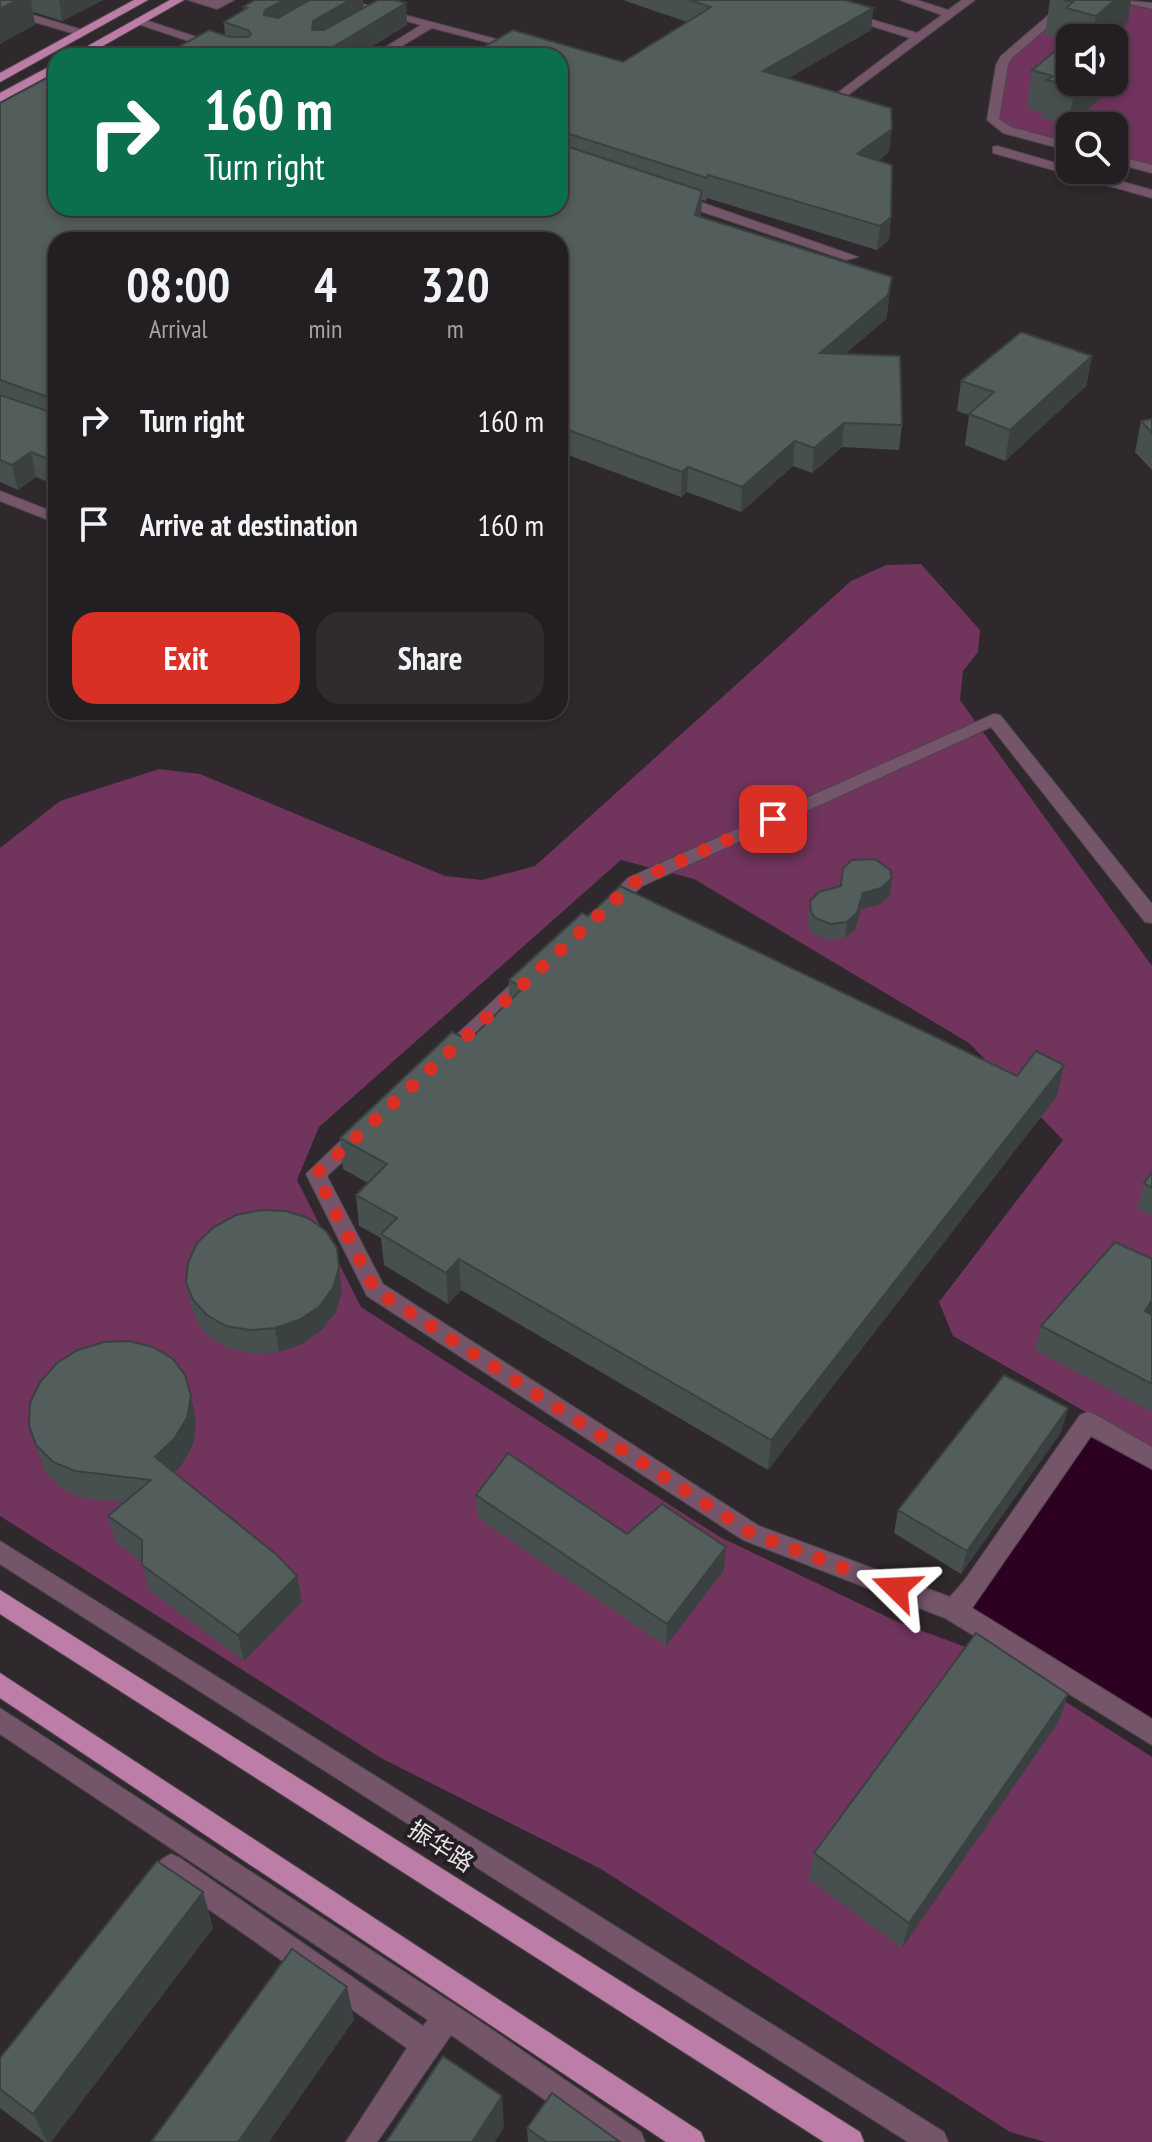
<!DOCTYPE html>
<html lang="en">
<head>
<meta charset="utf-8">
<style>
  :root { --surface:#231e21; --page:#2f2b2e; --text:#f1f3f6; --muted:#a3a2a5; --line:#403c3f; --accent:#d93025 }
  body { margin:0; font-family:"PT Sans Narrow","Noto Sans SC",sans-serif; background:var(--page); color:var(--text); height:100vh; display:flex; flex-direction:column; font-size:30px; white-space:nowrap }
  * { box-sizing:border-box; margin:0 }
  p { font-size:26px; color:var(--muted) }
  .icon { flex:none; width:44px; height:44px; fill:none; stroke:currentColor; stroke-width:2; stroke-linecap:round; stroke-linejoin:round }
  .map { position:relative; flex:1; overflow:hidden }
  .panel { position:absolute; left:48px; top:232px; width:520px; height:488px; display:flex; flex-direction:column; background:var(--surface); border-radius:24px; box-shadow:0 4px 12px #0003,0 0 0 2px var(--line) }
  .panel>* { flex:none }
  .guide { position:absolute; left:48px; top:48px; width:520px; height:168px; border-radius:24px; box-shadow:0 4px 12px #0003,0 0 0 2px var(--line); background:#0b6e4f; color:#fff; overflow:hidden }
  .fabs { position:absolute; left:1056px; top:24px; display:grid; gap:16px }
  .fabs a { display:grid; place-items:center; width:72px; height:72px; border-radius:16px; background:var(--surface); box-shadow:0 4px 12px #0003,0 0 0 2px var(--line); font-size:40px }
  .pin { position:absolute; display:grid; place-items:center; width:68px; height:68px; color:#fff; margin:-34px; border-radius:16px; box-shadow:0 4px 12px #0006 }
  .me { position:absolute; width:88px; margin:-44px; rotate:291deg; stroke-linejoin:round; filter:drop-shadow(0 0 6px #0008) }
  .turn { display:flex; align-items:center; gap:28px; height:168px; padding:0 24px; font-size:36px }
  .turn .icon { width:104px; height:104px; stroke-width:2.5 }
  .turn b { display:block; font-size:56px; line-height:68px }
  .eta { display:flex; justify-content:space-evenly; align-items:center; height:136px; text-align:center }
  .eta b { font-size:48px; font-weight:700; line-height:56px }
  .cta { display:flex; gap:16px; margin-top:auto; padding:16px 24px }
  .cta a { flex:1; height:92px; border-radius:24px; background:var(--accent); color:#fff; font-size:32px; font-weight:700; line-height:92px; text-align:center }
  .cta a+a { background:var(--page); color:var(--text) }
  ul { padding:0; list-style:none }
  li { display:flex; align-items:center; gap:24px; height:104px; padding:0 24px }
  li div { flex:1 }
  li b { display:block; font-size:30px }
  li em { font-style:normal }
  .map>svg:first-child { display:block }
  .green { fill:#70345d; fill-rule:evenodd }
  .water { fill:#2d0022 }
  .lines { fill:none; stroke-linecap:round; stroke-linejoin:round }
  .minor-casing { stroke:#4d464a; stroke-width:2 }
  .major-casing { stroke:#4d464a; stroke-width:2 }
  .minor { fill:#745569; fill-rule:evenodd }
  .major { fill:#bc7ea7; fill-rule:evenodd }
  .wall { fill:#47504f }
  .shaded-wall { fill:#3a4140 }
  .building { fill:#535d5c; stroke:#3a4140; stroke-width:2 }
  .route { stroke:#d93025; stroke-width:14; stroke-dasharray:0 25.2 }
  .labels { text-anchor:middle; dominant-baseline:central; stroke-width:8; stroke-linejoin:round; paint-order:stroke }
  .near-street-label { font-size:24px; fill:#e8e3e6; stroke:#251e22 }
</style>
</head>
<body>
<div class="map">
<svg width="1152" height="2142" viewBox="0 0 1152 2142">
  <rect width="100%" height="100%" fill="#2f282c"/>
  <g class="green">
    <path d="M1073,0H1126L1152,6V169L1114,159V126H1070V147L1007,130L993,120L1002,65ZM1070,38H1114V82H1070Z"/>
    <path d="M921,564L980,630L978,652L963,671L960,700L1152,966V1450L953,1336L939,1302L1063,1140L969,1043L694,879L621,860L319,1127L297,1180L361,1307L720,1537L898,1622L1001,1660L1152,1757V2142H1045L1010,2132L601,1869L381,1758L0,1516V848L60,801L159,769L200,774L445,876L482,880L535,866L851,581L886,565Z"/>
  </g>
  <path class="water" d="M1088,1422L1152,1459V1733L954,1610Z"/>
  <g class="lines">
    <defs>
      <g id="minor">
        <path d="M188,0H234L217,9Z"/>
        <path d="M329,0H348L560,56H540L432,28L385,56H371L421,25Z"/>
        <path d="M788,0H806L917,33L942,15L900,0H917L948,10L962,0H975L840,101L834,97L836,94L910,38Z"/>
        <path d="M1066,0H1079L1012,58L1008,65L999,119L1011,127L1070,143V151L1003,133L987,120L996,65L1001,56Z"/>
        <path d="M1120,0L1152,3V9L1122,2Z"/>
        <path d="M0,5L86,31L88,33L82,36L0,12Z"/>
        <path d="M139,18L248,54L250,56H233L135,23V19Z"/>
        <path d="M997,146L1070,167V170H1081L1152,190V198L993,153V147Z"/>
        <path d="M1114,155L1152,165V173L1114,163Z"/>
        <path d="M673,196H683L858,257L846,260L673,202Z"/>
        <path d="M0,491L56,513V523L0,501Z"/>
        <path d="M994,714L1000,715L1152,904V923L1145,922L991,727L642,886L616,910L609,912L600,906L628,878Z"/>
        <path d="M529,972L539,979L536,984L454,1060H440L437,1055L440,1050L522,974Z"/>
        <path d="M361,1125L368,1128L371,1133L368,1138L327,1176L383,1284L759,1526L950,1597L964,1581L1080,1415L1088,1412L1096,1415L1152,1447V1469L1091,1436L972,1608L1152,1719V1745L945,1618L743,1540L367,1296L306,1174L354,1128Z"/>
        <path d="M0,1541L944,2132L948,2142H908L0,1564Z"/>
        <path d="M0,1708L475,2018L641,2132L645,2142H606L451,2035L377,2142H346L407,2048L174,1885L163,1898L154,1902L145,1898L141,1889C147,1875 157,1860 171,1854L180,1858L423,2026L428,2020L0,1734Z"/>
      </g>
      <g id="major">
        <path d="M134,0H148L0,82V73Z"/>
        <path d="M170,0H184L85,56H70Z"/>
        <path d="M56,63V72L0,102V93Z"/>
        <path d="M0,1590L860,2132L864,2142H824L0,1614Z"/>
        <path d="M0,1673L701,2132L705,2142H666L0,1698Z"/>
      </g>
    </defs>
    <use href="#minor" class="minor-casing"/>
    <use href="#major" class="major-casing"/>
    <use href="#minor" class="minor"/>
    <use href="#major" class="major"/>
  </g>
  <g class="wall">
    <path d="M0,0H103L62,21L33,12L35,25Z"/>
    <path d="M255,0H363L364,8L406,3L407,25L356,56H162L225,35L224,22L243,11V7Z"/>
    <path d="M623,0H845L873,8L871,30L788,78L889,152L878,161L891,217L889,240L877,250L707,198L706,201L702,200L701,217L889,301L886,319L845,354L902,425L899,450L842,447L812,473L793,466L741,512L687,492L681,497L560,452V240H56V482L53,484L36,477L18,490L0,482V103L560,208V56H482L481,49L623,62L687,22Z"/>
    <path d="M1050,0H1131L1128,22L1108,38H1070V82L1112,89L1068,126L1041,118L1042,112L1027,108L1032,70L1062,46L1060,45L1061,38L1045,34Z"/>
    <path d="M1092,356L1086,386L1005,461L965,445L969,415L957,411L961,381Z"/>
    <path d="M1152,419V470L1135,452L1141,421Z"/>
    <path d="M890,895L879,905L861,909L855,930L845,938L829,940L814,934L809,929L808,918L810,901Z"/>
    <path d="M509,980L1057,1096L768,1470L461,1290L448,1304L384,1265L381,1238L359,1226L356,1195L368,1183L343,1169L340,1138L469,1040L509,1001Z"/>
    <path d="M1152,1172V1216L1137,1208L1144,1183Z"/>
    <path d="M337,1248L342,1292L336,1312L322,1330L302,1344L279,1352L255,1354L231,1349L211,1339L198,1324L191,1306L186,1282Z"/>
    <path d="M1151,1314L1152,1315V1412L1035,1350L1041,1326Z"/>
    <path d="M191,1396L196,1422L193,1445L181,1466L174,1472L297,1576L302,1602L244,1661L149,1590L142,1562L116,1542L108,1516L124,1502L83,1498L61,1488L45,1472L29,1425Z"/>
    <path d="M1068,1408L1061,1432L961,1574L894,1533L898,1510Z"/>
    <path d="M476,1495L627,1534L726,1547L724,1570L666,1646L478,1518Z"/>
    <path d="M1068,1694L1059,1721L902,1948L809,1879L814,1853Z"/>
    <path d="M203,1892L213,1928L51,2142H45L0,2108V2058Z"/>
    <path d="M527,2128L620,2142H528Z"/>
  </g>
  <g class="shaded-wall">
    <path d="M17,0H31L35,25L0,44V9Z"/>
    <path d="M59,0H103L62,21Z"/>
    <path d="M284,0H323L267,32L264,15L265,10Z"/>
    <path d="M350,0H363L364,14L314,43L312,30L313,21Z"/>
    <path d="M1115,0H1131L1128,22L1108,38H1092L1096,16Z"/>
    <path d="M406,3L407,25L356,56H318Z"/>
    <path d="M873,8L871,30L762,94L763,71Z"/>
    <path d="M1119,51L1114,80V55Z"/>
    <path d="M1081,82H1114L1112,89L1068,126L1075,88Z"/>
    <path d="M892,129L889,152L855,177L857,154Z"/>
    <path d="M702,191L701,215L694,239L695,215Z"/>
    <path d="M891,217L889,240L877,250L880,226Z"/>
    <path d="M892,277L886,319L817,378L820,353Z"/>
    <path d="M1092,356L1086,386L1005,461L1010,430Z"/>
    <path d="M844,423L842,447L812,473L814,448Z"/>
    <path d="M795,441L793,466L741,512L742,487Z"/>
    <path d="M31,452L36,477L18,490L12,465Z"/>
    <path d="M56,454V482L53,484L48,459Z"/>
    <path d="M688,467L687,492L681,497L682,472Z"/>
    <path d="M892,878L890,895L879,905L861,909L855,930L845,938L847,922L863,893Z"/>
    <path d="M1064,1065L1057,1096L768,1470L771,1440Z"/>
    <path d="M459,1259L461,1290L448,1304L446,1273Z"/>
    <path d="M339,1268L342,1292L336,1312L322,1330L302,1344L279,1352L275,1328Z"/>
    <path d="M1152,1300V1312L1137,1335L1145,1311Z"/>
    <path d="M191,1396L196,1422L193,1445L181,1466L162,1483L155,1457Z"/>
    <path d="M1068,1408L1061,1432L961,1574L967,1551Z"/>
    <path d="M726,1547L724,1570L666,1646L667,1624Z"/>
    <path d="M297,1576L302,1602L244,1661L238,1635Z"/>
    <path d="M1068,1694L1059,1721L902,1948L909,1923Z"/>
    <path d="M203,1892L213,1928L51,2142H47L33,2114Z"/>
    <path d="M347,1987L354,2020L269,2142H238Z"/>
    <path d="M502,2096L504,2127L495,2142H472Z"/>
  </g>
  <g class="building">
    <path d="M0,0H17L0,9Z"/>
    <path d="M255,0H284L265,10L264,15L278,18L310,0H350L313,21L312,30H324L378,0H394L406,3L318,56H162L209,30L230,37H248L251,34L248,30L224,22L247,8L243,7Z"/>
    <path d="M689,0H845L873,8L763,71L891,108L892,129L857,154L892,165L891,217L880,226L708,175L707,178L560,131V56H501L502,55L481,49L513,30L623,62L711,7Z"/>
    <path d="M1063,0H1115L1096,16L1066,8L1073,2Z"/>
    <path d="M1070,39V82H1081L1075,88L1047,80L1053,76L1032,70Z"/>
    <path d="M56,73V208H560V144L702,191L695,215L892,277L888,295L820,353L900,356L902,425L844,423L814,448L795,441L742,487L688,467L682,472L560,427V240H56V454L48,459L31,452L12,465L0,460V395L50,412L54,409V399L0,380V103Z"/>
    <path d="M1021,332L1092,356L1010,430L969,414L994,392L961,381Z"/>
    <path d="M1152,419V433L1141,421Z"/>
    <path d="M875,859L890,870L892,878L881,888L863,893L857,913L847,922L831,924L815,918L811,912L810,901L819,892L841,886L843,868L852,860Z"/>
    <path d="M620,886L1017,1076L1036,1051L1064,1065L771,1440L459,1259L446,1273L381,1234L397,1218L356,1195L387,1164L340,1138L452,1032L469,1040L523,988L509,980L582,913L588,916Z"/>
    <path d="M1152,1172V1188L1144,1183Z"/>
    <path d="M261,1210L286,1211L308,1218L326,1231L337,1248L339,1268L333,1288L319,1307L299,1320L275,1328L250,1330L226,1326L207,1315L193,1300L186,1282L188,1263L197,1243L214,1227L236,1215Z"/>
    <path d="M1115,1242L1152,1259V1300L1145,1311L1152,1315V1384L1041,1326Z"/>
    <path d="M129,1341L153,1347L172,1358L185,1375L191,1396L187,1418L174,1439L155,1457L277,1555L297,1576L238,1635L142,1565V1540L108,1516L151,1480L75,1471L53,1462L36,1445L29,1425L30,1403L40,1382L57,1363L78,1350L104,1342Z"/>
    <path d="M1004,1375L1068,1408L967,1551L898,1510Z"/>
    <path d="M508,1453L627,1534L662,1504L726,1547L667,1624L476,1495Z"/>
    <path d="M976,1633L1068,1694L909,1923L814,1853Z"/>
    <path d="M157,1861L203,1892L33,2114L0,2089V2058Z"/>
    <path d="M292,1949L347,1987L238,2142H151Z"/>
    <path d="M443,2056L502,2096L472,2142H386Z"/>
    <path d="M552,2093L620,2142H547L527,2128Z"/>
  </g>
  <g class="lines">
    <path class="route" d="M773,819L635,882L316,1174L375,1290L751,1533L896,1588"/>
  </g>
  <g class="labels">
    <g class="near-street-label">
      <text transform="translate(441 1846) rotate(33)">振华路</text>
    </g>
  </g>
</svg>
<div class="fabs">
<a><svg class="icon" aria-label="sound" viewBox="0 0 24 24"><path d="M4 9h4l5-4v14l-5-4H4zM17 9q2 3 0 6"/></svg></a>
<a><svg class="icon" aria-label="search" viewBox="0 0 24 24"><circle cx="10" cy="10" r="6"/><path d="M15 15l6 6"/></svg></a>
</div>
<div class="pin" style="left:773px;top:819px;background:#d93025"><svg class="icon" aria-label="arrive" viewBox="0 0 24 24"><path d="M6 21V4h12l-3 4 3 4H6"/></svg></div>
<svg class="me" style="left:896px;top:1588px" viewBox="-20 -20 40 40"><path d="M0-17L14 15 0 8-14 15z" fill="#d93025" stroke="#fff" stroke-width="4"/></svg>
<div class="guide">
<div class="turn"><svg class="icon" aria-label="right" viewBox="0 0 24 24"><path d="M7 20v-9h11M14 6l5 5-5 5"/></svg><div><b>160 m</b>Turn right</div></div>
</div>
<section class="panel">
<div class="eta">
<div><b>08:00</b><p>Arrival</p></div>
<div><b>4</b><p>min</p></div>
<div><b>320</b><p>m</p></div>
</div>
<ul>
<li><svg class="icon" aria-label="right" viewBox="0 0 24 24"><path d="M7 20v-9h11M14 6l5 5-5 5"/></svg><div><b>Turn right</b></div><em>160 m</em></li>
<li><svg class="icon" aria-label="arrive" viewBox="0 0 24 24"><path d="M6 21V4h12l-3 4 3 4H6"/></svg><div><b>Arrive at destination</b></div><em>160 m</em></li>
</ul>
<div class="cta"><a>Exit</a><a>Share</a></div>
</section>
</div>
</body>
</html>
